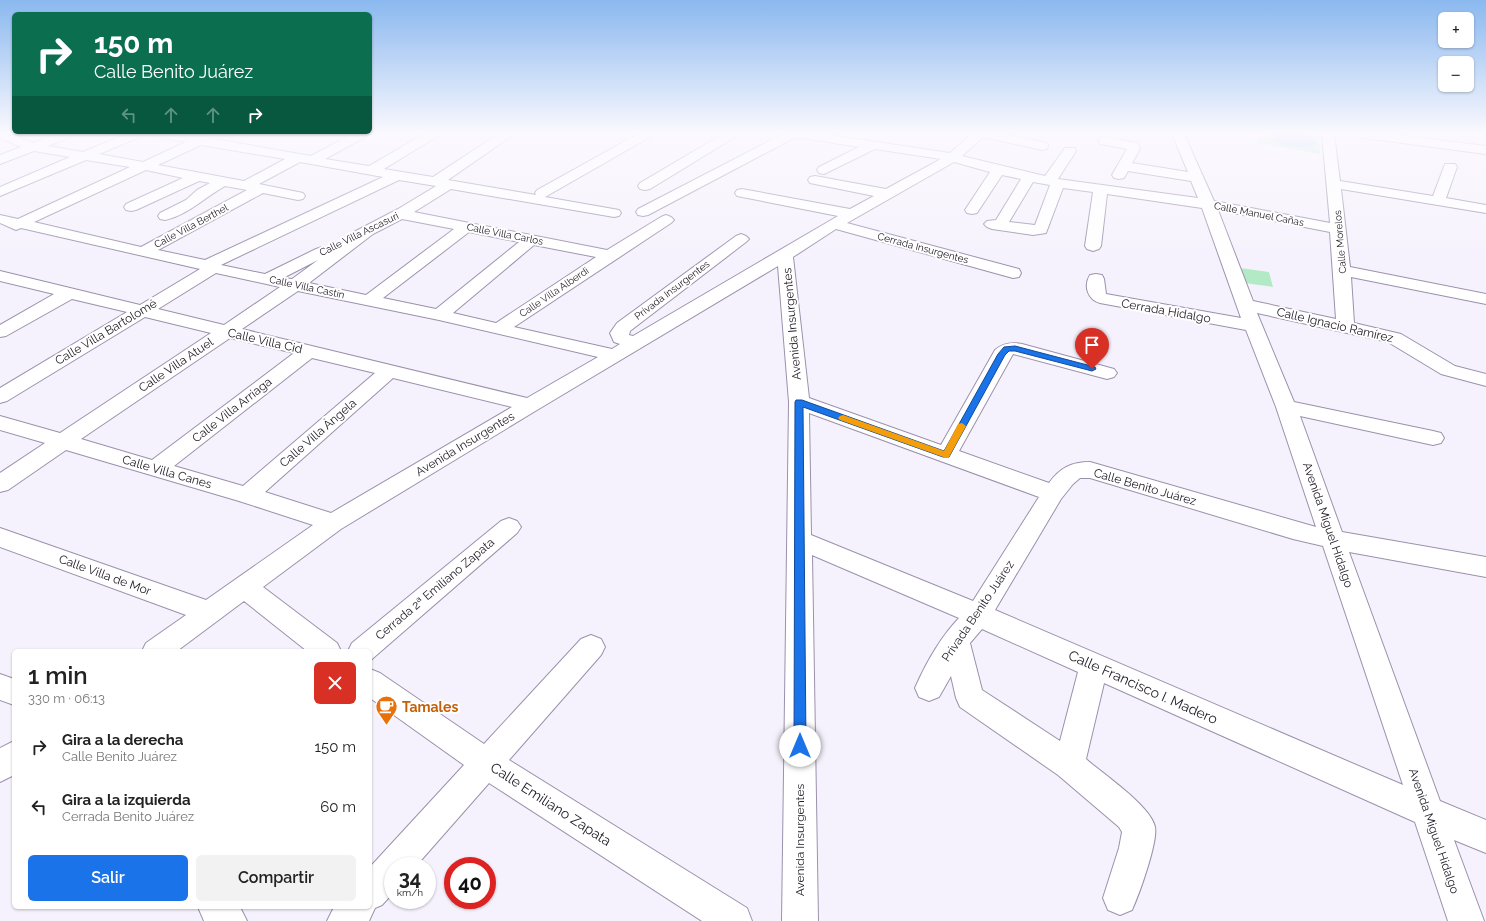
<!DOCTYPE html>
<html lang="es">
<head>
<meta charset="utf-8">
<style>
  :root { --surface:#fff; --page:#f2f2f2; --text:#222; --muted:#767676; --accent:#1a73e8 }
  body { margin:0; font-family:Raleway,sans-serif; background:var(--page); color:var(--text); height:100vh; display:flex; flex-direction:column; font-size:15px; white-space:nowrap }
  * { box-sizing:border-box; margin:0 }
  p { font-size:13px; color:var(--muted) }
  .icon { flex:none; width:22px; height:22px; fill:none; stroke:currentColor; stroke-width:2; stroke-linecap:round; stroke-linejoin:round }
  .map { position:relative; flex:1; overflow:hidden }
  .side { position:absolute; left:12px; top:649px; width:360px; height:260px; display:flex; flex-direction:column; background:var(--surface); border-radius:6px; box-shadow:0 1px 3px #0004 }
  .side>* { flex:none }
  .top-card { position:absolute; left:12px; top:12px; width:360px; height:122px; border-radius:6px; box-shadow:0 1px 3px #0004; background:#0b6e4f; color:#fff; overflow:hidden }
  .controls { position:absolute; left:1438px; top:12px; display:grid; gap:8px }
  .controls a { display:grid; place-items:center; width:36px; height:36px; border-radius:6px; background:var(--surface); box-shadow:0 1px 3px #0004; font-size:20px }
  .speed { position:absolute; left:384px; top:857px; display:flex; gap:8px; font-size:20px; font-weight:700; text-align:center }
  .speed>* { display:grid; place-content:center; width:52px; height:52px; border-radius:50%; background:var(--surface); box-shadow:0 1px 3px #0004; line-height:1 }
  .speed small { font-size:10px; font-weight:400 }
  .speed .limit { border:6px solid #d22; background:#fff; color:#111 }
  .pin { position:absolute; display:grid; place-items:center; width:34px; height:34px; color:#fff; margin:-41px -17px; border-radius:50% 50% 50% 0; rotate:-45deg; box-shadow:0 0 4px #0007 }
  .pin .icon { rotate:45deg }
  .me { position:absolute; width:44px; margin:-22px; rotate:0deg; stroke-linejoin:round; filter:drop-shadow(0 0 3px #0008) }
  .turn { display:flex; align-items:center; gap:14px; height:84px; padding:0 16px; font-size:18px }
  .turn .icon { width:52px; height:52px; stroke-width:2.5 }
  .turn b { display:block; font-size:28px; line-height:34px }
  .lanes { display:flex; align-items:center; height:38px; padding:0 16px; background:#0003; justify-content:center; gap:20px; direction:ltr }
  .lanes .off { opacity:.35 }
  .round { display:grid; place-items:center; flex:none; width:42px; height:42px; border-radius:6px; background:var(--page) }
  .overview { display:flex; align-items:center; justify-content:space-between; height:68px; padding:0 16px }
  h1 { font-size:24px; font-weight:600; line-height:30px }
  .cta { display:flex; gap:8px; margin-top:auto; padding:8px 16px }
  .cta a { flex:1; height:46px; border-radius:6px; background:var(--accent); color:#fff; font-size:16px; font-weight:600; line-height:46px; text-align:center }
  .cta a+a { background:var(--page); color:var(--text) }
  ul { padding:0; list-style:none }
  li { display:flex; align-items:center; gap:12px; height:60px; padding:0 16px }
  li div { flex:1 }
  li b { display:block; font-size:15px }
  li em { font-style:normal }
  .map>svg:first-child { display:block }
  .green { fill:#b2eac5 }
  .water { fill:#9dbffa }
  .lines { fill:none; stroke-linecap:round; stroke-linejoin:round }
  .minor-casing { stroke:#9b91ac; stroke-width:2 }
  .minor { fill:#fff; fill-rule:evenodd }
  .route { fill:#1a73e8; stroke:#114b97 }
  .slow { fill:#f59e0b }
  .labels { text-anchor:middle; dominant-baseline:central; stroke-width:4; stroke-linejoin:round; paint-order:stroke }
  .far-street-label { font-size:10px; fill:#1d1923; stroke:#fff }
  .street-label { font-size:12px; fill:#1d1923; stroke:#fff }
  .near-street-label { font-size:14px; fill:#1d1923; stroke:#fff }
  .near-food-label { font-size:14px; font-weight:bold; fill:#c56008; stroke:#fff; text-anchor:start }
</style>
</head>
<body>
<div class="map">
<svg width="1486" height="921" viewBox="0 0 1486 921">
  <rect width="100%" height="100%" fill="#f6f2fd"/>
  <g class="green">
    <path d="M1260,134H1319L1320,154L1258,143Z"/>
    <path d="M1240,268L1269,272L1273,287L1245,283Z"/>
  </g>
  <path class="water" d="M1268,134C1280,134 1313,129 1317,143C1308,151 1271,146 1268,134Z"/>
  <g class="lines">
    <defs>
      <g id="minor">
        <path d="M0,134H12L33,143L56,134H72L70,137L48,146L83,152L126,134H142L140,137L99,154L143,162L186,142L158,137L156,134H181L198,137L203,135L209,138L311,156L352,134H367L365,137L325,159L369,166L424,134H438L436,137L384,169L433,177L498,134H512L510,137L448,180L536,195L535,193L537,190L638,134H652L650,137L545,197L619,210L621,213L619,216L614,217L451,189L414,212L607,250L661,217L666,215L671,217L674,220L671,223L514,327L612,349L620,344L614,342L610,333L617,323L736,236L741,234L746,236L749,239L746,242L630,331L629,335L633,336L838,216L737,196L735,193L737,190L742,189L850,209L874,196L810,183L808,180L810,177L815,176L886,189L941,159L875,149L824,174L819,173L817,170L819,167L859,147L796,137L648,215L643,216L638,215L636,212L638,209L783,134H823L950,153L972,134H1002L1047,143L1048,146L1047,149L1042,150L983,137L962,156L1045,176L1065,148H1075L1076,151L1058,179L1198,198L1191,181L1128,171L1124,178L1119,179L1114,178L1112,175L1127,149L1100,144L1098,141L1100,138L1104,137L1138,143L1140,149L1132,163L1188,172L1172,134H1184L1214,201L1330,223L1322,134H1334L1340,181L1433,196L1445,164H1455L1457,167L1446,198L1486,205V213L1341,189L1350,267L1486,294V304L1351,277L1354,323L1401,334L1455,366L1486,374V386L1441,374L1388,342L1257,313L1294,402L1433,431L1441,433L1444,438L1441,443L1433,445L1300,416L1342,532L1486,557V577L1349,552L1440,801L1486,820V853L1454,840L1484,921H1448L1415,822L1104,683L1086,759C1103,774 1151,806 1155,827C1158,842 1139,895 1132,910L1120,915L1108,910L1103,898L1119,848L1122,832L1119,827L1058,775L960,707L956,698L951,676L939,697L929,701L919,697L915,688C926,663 940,638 959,618L812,555L818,921H782L789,402L778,266L537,410L341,529L263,587L337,643L341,651H307L244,601L177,651H142L146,643L186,615L0,547V528L206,600L313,525L239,501L66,450L8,490L0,492V473L45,443L0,430V416L60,433L211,333L145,317L7,401L0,403V388L127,312L72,299L6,336L0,337V325L54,294L0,281V271L140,305L200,269L21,228L16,230L0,223V215L18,219L130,167L86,160L0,196V187L70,157L34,151L0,164V155L21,147L0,138ZM201,145L285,159L244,181L158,165ZM300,162L383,177L205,260L158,250L263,193L298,200L303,199L305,196L303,193L259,184ZM954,162L990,172L965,210L967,213L972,214L977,213L1002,175L1021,179L996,220L987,221L984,224L987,227L992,229L1033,235L1046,233L1063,188L1093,192L1085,246L1087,249L1093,251L1099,249L1101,246L1107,194L1202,208L1241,318L1106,294L1104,279L1102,275L1096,274L1090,275C1083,286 1088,300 1100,303L1246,330L1276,407L1316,527L1090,462C1071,462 1060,468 1049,483L959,451L1013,354L1107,379L1114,377L1117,373L1114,369L1022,344C1012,342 1003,343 995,350L941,445L809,398L793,257L836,229L1013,278L1019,277L1021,273L1019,269L847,223ZM146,170L183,178L126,204L124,207L126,210L131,211L136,210L199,181L210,183L197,190L186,200L160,213L158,216L160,219L165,220C188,215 205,197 225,186L247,190L141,247L34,222ZM399,180L436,186L398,209L352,233L350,237L330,252L328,249L322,247L316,249L265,274L221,265ZM1033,182L1050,185L1035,225L1009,222ZM1218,210L1330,232L1336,319L1253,301ZM402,219L454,229L366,295L309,283L373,234ZM469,232L519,242L436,309L383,298ZM534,245L596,257L496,323L453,313ZM318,260L292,279L283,278ZM216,273L280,287L224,325L158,309ZM298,291L439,320L598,357L527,398L242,329ZM230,338L294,353L152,460L81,439ZM312,358L375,373L243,486L174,466ZM393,378L512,407L331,513L265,492ZM809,413L1039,497L973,601L811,535ZM1080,478H1090L1293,539L1323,546L1403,785L995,610L1061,499L1073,484ZM982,629L1078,672L1060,741L982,690L970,643Z"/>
        <path d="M723,134H737L735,137L650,189L645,190L640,189L638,186L640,183Z"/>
        <path d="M1358,134H1389L1486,146V154L1364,138L1360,137Z"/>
        <path d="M509,518L517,521L521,527L517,533L372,659L370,660V651H348L352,643L501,521Z"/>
        <path d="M591,635L601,639L605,647L601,655L509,760L747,908L752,921H702L489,783L416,866H393V893L382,905L375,908L369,921H327L334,907H370V867L464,765L370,698V669L380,673L484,744L581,639Z"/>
        <path d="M0,674L14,679V705L0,700Z"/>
        <path d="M14,741V775L0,782V748Z"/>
        <path d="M198,907H240L247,921H204Z"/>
      </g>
    </defs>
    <use href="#minor" class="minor-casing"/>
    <use href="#minor" class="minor"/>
  </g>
  <linearGradient id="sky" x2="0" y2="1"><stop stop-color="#8ab8ef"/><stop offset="0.51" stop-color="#fbf9fe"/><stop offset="1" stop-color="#fbf9fe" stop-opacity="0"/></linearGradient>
  <rect width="1486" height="262" fill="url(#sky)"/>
  <path class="route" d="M1015,346L1095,367L1096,369L1092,371L1015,351H1009L1005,355L949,457H943L803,407L806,746L804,751L800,752L795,751L794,746L795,402L796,400H802L944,451L998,354L1004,347Z"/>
  <path class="slow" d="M843,415L944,451L958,424L962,423L966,426L949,457L946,458L840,420L838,418L840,416Z"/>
  <defs>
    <symbol id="cafe-pin" viewBox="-11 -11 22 30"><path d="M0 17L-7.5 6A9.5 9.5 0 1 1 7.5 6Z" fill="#e8710a" stroke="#fff"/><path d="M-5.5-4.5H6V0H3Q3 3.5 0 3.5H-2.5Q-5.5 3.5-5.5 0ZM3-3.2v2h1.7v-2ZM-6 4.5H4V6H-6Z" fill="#fff"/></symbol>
  </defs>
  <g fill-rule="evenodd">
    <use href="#cafe-pin" x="374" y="694" width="25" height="34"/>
  </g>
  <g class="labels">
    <g class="far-street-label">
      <text transform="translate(1259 214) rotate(11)">Calle Manuel Cañas</text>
      <text transform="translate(191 226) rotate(-28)">Calle Villa Berthel</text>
      <text transform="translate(359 234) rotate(-26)">Calle Villa Ascasuri</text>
      <text transform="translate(505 234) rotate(11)">Calle Villa Carlos</text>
      <text transform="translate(1340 242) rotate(-95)">Calle Morelos</text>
      <text transform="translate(923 248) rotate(15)">Cerrada Insurgentes</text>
      <text transform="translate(307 287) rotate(12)">Calle Villa Castín</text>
      <text transform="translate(672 290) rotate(-37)">Privada Insurgentes</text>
      <text transform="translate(554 292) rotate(-34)">Calle Villa Alberdi</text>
    </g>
    <g class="street-label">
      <text transform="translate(1166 311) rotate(10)">Cerrada Hidalgo</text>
      <text transform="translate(792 324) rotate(-95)">Avenida Insurgentes</text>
      <text transform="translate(1335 325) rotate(13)">Calle Ignacio Ramírez</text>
      <text transform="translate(106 332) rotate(-31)">Calle Villa Bartolomé</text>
      <text transform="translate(265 341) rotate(13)">Calle Villa Cid</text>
      <text transform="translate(176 365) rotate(-34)">Calle Villa Atuel</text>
      <text transform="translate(232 410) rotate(-38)">Calle Villa Arriaga</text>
      <text transform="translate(318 433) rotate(-41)">Calle Villa Ángela</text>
      <text transform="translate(465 444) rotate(-31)">Avenida Insurgentes</text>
      <text transform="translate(167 472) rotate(16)">Calle Villa Canes</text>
      <text transform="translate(1145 487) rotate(16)">Calle Benito Juárez</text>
      <text transform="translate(1328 525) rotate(71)">Avenida Miguel Hidalgo</text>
      <text transform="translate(105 575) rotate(20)">Calle Villa de Mor</text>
      <text transform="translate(435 589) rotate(-40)">Cerrada 2ª Emiliano Zapata</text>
      <text transform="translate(978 611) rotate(-56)">Privada Benito Juárez</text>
      <text transform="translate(1434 831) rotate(71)">Avenida Miguel Hidalgo</text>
      <text transform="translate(800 840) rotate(-90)">Avenida Insurgentes</text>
    </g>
    <g class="near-street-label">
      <text transform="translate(1143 687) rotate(24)">Calle Francisco I. Madero</text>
      <text transform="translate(551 804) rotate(33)">Calle Emiliano Zapata</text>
    </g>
    <g class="near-food-label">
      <text x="402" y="707">Tamales</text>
    </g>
  </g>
</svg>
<div class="controls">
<a>+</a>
<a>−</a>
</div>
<div class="speed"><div>34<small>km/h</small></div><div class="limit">40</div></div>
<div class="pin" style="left:1092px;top:369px;background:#d93025"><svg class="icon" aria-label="arrive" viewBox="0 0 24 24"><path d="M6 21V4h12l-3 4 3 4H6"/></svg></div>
<svg class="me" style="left:800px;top:746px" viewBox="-20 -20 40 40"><circle r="19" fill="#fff"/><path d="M0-13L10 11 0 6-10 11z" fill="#1a73e8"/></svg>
<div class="top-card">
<div class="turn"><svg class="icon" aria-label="right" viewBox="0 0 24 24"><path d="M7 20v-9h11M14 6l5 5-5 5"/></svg><div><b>150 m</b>Calle Benito Juárez</div></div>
<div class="lanes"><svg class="icon off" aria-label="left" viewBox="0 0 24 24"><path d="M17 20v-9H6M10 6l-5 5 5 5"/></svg><svg class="icon off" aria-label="ahead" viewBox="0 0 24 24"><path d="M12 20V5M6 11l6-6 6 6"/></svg><svg class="icon off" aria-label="ahead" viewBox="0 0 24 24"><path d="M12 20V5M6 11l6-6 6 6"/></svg><svg class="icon" aria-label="right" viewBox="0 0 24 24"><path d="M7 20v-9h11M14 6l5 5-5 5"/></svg></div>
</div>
<section class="side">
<div class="overview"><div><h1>1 min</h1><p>330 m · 06:13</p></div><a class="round" style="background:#d93025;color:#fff"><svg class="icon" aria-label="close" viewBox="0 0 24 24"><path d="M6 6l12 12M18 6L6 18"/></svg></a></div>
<ul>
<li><svg class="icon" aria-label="right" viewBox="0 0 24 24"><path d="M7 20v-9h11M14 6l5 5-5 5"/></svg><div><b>Gira a la derecha</b><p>Calle Benito Juárez</p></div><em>150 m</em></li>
<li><svg class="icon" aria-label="left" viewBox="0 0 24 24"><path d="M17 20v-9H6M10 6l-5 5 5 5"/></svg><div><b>Gira a la izquierda</b><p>Cerrada Benito Juárez</p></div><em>60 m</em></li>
</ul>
<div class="cta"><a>Salir</a><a>Compartir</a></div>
</section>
</div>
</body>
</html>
